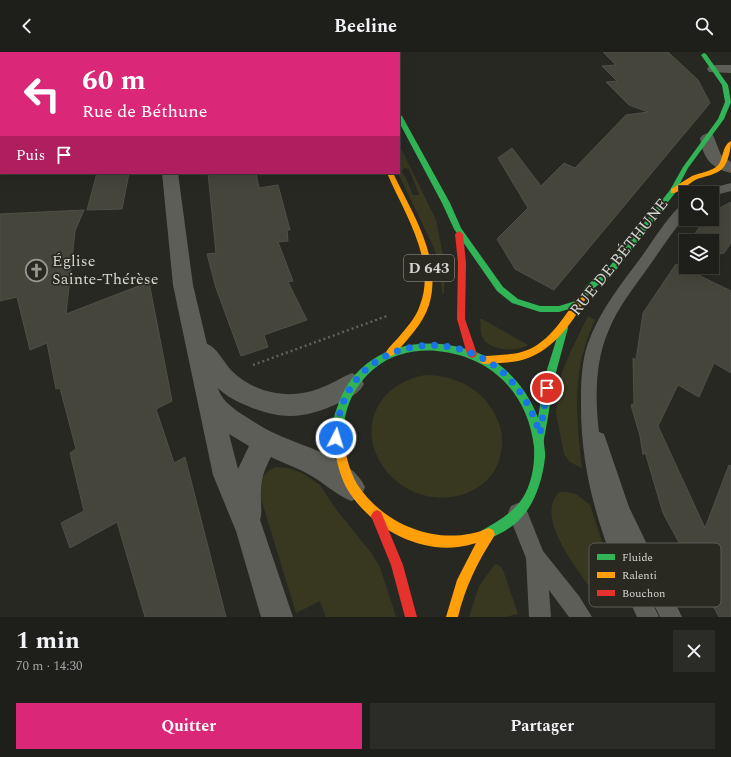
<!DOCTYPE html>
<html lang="fr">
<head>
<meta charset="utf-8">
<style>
  :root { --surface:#1e1e1a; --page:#2b2b27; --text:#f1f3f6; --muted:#a1a2a2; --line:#3c3c39; --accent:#db2777 }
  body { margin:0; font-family:Spectral,serif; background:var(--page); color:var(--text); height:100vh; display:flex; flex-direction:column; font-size:15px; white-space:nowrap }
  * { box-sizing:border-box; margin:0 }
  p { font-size:13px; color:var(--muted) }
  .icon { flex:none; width:22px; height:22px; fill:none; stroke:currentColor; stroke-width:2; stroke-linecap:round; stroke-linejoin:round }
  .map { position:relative; height:565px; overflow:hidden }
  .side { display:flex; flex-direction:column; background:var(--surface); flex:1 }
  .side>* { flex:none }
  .hud { position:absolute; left:0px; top:0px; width:400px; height:122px; box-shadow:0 4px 16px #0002,0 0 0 1px var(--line); background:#db2777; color:#fff; overflow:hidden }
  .fabs { position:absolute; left:679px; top:134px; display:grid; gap:8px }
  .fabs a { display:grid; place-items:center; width:40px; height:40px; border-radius:0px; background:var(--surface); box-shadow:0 4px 16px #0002,0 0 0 1px var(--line); font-size:20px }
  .pin { position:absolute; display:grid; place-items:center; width:34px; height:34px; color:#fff; margin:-17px; border:2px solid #fff; border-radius:50%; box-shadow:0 1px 4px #0007 }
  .me { position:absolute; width:44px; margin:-22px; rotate:5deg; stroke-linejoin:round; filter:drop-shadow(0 0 3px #0008) }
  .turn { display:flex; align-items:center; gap:14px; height:84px; padding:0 16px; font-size:18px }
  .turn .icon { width:52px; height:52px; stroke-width:2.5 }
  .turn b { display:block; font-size:28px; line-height:34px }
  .then { display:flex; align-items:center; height:38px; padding:0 16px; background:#0003; gap:8px; font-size:15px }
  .round { display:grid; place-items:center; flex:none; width:42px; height:42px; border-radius:0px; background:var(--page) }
  .summary { display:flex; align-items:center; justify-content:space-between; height:68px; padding:0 16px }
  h1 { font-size:24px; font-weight:700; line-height:30px }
  .action { display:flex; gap:8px; margin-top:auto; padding:8px 16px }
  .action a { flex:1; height:46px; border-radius:0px; background:var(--accent); color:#fff; font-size:16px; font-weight:700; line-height:46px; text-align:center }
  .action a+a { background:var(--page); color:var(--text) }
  header { display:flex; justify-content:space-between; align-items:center; height:52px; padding:0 16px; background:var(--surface); font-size:18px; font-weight:700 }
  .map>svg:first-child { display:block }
  .built { fill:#303024 }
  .green { fill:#383821; fill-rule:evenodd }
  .building { fill:#45453b; stroke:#4f4f4b }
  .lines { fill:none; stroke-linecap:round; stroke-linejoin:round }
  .path { stroke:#60605c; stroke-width:2.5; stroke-dasharray:2 3; stroke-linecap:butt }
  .lane { fill:#5e5e58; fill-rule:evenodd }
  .street { fill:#5e5e58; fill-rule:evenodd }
  .fast { fill:#30b455; fill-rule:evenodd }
  .slow { fill:#ff9f0a; fill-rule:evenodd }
  .jam { fill:#e5322d; fill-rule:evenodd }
  .route { stroke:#1a73e8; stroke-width:7; stroke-dasharray:0 12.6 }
  .labels { text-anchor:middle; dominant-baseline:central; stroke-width:3.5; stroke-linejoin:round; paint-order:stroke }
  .shield { fill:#292922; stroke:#a1a19c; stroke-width:1 }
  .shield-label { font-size:15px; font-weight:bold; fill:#d4d4d0 }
  .street-label { font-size:16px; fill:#d4d4d0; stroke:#292922 }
  .poi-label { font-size:16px; fill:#d4d4d0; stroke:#292922; text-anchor:start }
  .key { fill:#292922; stroke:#5c5c56; stroke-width:1 }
  .key-label { font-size:11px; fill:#d4d4d0 }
</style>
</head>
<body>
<header><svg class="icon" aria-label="back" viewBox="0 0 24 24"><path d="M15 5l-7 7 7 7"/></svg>Beeline<svg class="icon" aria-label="search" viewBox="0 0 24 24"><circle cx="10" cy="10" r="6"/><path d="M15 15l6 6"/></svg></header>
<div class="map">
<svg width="731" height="565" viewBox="0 0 731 565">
  <rect width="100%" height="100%" fill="#282823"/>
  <path class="built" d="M0,0H142V1H1L0,36Z"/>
  <g class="green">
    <path d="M399,92L436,168L445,213L444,241H442L439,212L434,196L398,121L399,103L400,101ZM404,116L409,117L419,142L418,143H413C410,138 410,134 407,129C406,125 403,123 402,119Z"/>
    <path d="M588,264L595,268C571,319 576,361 582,416L570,410L564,402L556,361L561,323L570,301Z"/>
    <path d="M480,267H482L528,293C518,300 489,299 483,286C480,281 481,273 480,267Z"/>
    <path d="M426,323C459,323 489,341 500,374C505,392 501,414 487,428C457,457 405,449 382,413C356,372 381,330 426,323Z"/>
    <path d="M276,415L288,416L302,421L320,433L335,456L372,502L380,515L396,565H326L320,549L296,561L258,437C262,425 264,420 276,415Z"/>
    <path d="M560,440H566L576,442L590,453L601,487L620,535L594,541C580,521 532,463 560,440Z"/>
    <path d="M495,512L499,513L503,518L518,562L505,565H469L479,534Z"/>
  </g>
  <g class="building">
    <path d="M603,0H668L698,28L710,51L554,238L515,217L497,187L528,156L498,106L512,96L541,134L564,111L575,116L626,63L648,60L629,53L606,30L617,29L602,14L616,13Z"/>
    <path d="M97,121H129L122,157L87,158Z"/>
    <path d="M208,121H256L259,136L278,133L290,178H287L288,189L278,190L293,229L288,230L307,268L264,283L268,295L241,304L216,236L207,202L216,201Z"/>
    <path d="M731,150V191L724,201L712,203V189H690L705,167H712V160Z"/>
    <path d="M84,158L75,179L66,262L149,230L172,349L156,357L174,411L185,405L226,565H145L117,470L70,496L61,471L84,459L70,401L76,397L60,336L56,337L47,291L30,298L17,245L0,249V162Z"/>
    <path d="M676,212L731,239V321L714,311L699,345L678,333L658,374L705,476L729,413L731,414V565H719L663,461L645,400L643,403L640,384L631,353L634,352L633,306L636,308L643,261Z"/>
  </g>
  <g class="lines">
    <path class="path" d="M253,313L387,264"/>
    <g class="lane">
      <path d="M731,131V139L712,144V141H702L704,138Z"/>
      <path d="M686,151V163C674,178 663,194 652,210C636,233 618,254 608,280C595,310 595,347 599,380L604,382L629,455L682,565H660L635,514L659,565H637C605,496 581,431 581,354C581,333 581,311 588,291C600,258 622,231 642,204C651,192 674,154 686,151Z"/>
      <path d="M518,451L525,454L543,499L579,544L592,565H569L549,538L551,565H529L526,506L508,461L511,454Z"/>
    </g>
    <g class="street">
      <rect x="157" y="0" width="12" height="1"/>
      <path d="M714,13H731V21L709,20L707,17L709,14Z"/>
      <path d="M708,81L713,83L721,103L731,110V121C711,116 703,106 700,86L703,83Z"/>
      <path d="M162,121H178L193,233L207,292C217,295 224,311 232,319C254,341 289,348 318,337C330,333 340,326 352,321L360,325L364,332C359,342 350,345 341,350C307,366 285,369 250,355C238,350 227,345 218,336C221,347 231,355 240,361C251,368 263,376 274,381C302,395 352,405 365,435L361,445L351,449C335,442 323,430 308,422C296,415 283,411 271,405C265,416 261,426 261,439C260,449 263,459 260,468L293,565H261L236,479L213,423L173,233ZM229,382L249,394L238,417Z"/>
    </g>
    <g class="fast">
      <rect x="330" y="0" width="6" height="1"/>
      <path d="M361,0H367L368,1H362Z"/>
      <path d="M704,1L706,2L728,33L731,50L724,67L688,116L675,141L616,218L592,238L585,248L582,249V253L559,260H540L512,251L497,239L454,177L442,151L399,70V62L402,64L450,151L461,176L503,235L518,247L540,254H559L579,248L578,246L586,234L610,214L670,138L683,115L718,67L725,50L722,33L701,3Z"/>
      <path d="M564,272L567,273L568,276L555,324L545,382C542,390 546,398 545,406C542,431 533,459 512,474C504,480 495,484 487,488L483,490L479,488L477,484L479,480C495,471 511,463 522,447C532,432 535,412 534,395C528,341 491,304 437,299C416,297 392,302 375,316C352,335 343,359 343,388L342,392L338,393L334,392C330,381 333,366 337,356C353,304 404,284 454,294C469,297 484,302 497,311C516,325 530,344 538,366L545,324L560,276L561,273Z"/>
    </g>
    <g class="slow">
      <path d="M731,89C731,97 728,110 723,116C717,123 704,124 695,128C688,132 679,142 671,141V137C678,133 685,128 692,124C699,121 709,120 716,115C724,110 721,94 731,89Z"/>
      <path d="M387,121H393C412,161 443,207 429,253C423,272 407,288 394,303L391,304L388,303L386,300C389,295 394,290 398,286C406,276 416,266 420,253C437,209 404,161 387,121Z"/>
      <path d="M582,243L586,246C571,274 550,302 518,309C507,311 495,311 484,312L481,311L479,308L481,305L484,304C495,303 507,303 518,301C547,295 563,266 579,244Z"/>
      <path d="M338,383L342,384L343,388C346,403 349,418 357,432C385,475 442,496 489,476L493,478L495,482L493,486C477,511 465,536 458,565H446L457,528L476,491C470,493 464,494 458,495C416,500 372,475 349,440C339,424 336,406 333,388L334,384Z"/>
    </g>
    <g class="jam">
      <path d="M459,179L463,182L466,211L465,267L477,302L475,305L472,306L469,305L467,302L457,267L458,211L455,182Z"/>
      <path d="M377,458L381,460L403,513L417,565H405L391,513L371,464L373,460Z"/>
    </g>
  </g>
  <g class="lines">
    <path class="route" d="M336,386C339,294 445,265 507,324C523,341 533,359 540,382L547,336"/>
  </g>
  <defs>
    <symbol id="church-ring" viewBox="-11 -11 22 22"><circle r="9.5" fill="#292922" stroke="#989893" stroke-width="1.5"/><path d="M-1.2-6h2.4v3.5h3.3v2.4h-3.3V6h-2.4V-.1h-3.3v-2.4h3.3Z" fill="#989893"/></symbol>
  </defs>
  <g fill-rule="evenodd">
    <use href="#church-ring" x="24" y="206" width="25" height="25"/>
  </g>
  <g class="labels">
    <rect class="shield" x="404" y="203" width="50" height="26" rx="3"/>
    <g class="shield-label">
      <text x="429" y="216">D 643</text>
    </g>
    <g class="street-label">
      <text transform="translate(619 205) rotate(-51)">RUE DE BÉTHUNE</text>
    </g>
    <g class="poi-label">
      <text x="52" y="209">Église<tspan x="52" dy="18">Sainte-Thérèse</tspan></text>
    </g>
  </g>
  <rect x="589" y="491" width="132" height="64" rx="6" class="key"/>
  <rect x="597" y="502" width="18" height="6" fill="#30b455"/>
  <rect x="597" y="520" width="18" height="6" fill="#ff9f0a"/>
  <rect x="597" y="538" width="18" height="6" fill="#e5322d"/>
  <g class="key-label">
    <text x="622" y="509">Fluide</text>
    <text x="622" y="527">Ralenti</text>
    <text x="622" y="545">Bouchon</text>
  </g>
</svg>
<div class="fabs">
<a><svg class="icon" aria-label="search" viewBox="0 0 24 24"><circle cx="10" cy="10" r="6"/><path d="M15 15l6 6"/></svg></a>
<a><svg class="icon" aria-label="layers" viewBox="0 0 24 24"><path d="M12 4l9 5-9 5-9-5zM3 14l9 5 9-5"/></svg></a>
</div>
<div class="pin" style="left:547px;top:336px;background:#d93025"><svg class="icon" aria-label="arrive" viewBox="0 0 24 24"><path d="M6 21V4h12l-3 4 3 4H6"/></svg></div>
<svg class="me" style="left:336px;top:386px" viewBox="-20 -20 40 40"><circle r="17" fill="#1a73e8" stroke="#fff" stroke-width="3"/><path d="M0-11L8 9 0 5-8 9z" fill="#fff"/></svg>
<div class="hud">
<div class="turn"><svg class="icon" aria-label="left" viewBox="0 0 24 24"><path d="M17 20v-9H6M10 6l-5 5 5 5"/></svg><div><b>60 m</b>Rue de Béthune</div></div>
<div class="then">Puis<svg class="icon" aria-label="arrive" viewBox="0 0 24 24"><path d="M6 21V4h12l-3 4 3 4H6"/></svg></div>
</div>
</div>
<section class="side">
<div class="summary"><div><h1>1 min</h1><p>70 m · 14:30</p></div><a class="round"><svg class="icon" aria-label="close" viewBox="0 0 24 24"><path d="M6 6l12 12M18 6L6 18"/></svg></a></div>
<div class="action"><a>Quitter</a><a>Partager</a></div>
</section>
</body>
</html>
